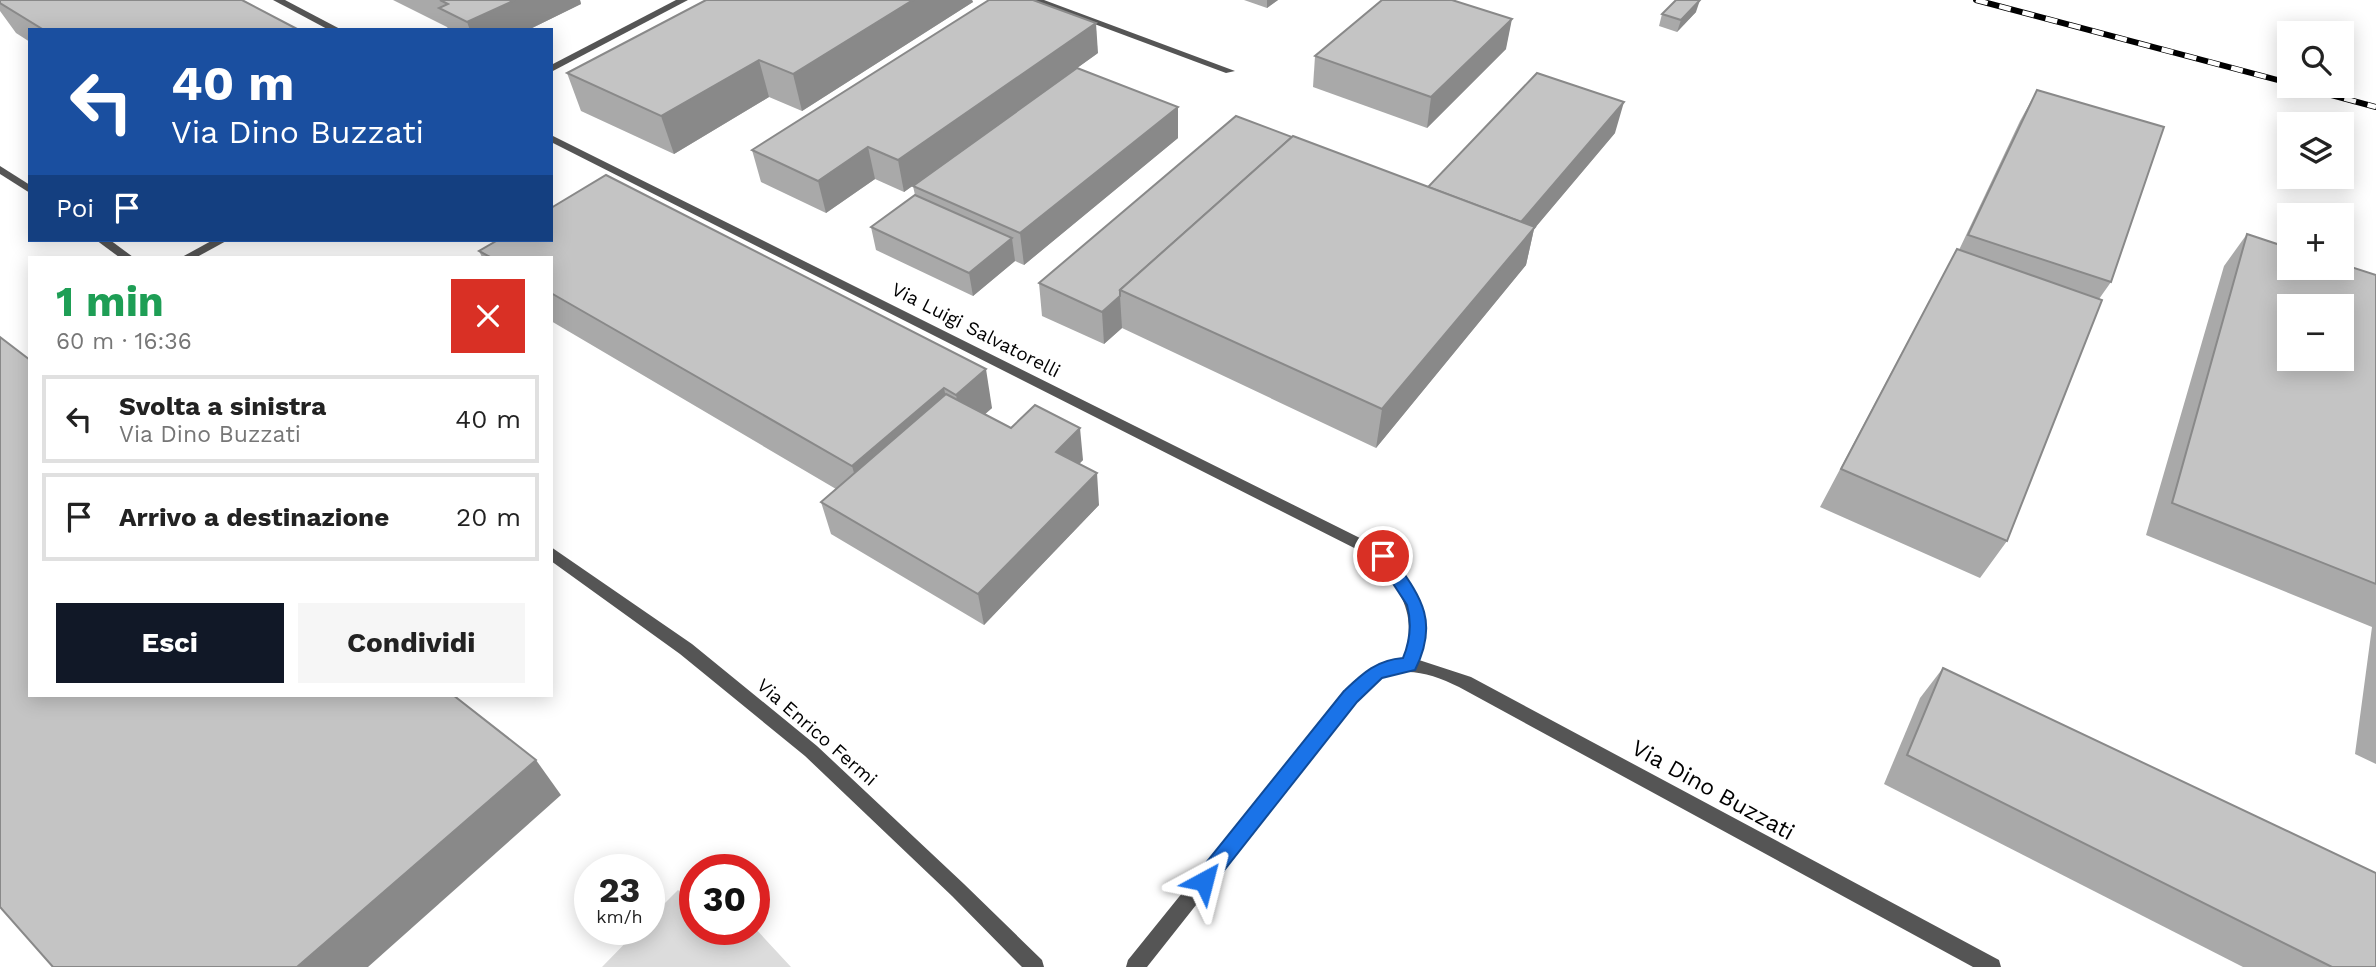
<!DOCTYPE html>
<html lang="it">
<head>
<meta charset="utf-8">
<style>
  :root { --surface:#fff; --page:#f6f6f6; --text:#222; --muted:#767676; --line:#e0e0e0; --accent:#111827 }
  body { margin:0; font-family:"Work Sans",sans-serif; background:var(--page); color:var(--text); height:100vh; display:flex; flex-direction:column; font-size:26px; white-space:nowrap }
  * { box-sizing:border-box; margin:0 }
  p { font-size:23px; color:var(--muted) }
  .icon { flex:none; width:38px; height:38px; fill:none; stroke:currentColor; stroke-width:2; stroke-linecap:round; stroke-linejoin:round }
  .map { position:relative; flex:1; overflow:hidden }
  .drawer { position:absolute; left:28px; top:256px; width:525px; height:441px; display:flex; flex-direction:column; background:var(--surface); border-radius:0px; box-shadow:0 4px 18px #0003 }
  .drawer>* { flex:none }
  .banner { position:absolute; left:28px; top:28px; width:525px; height:214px; border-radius:0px; box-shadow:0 4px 18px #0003; background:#1a4fa0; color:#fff; overflow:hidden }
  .fabs { position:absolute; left:2277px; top:21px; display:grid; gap:14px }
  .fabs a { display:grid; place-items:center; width:77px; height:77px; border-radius:0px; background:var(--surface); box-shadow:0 4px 18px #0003; font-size:35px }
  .speed { position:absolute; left:574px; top:854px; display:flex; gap:14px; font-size:35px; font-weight:700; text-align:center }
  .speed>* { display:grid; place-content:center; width:91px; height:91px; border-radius:50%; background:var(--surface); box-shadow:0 4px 18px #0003; line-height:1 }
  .speed small { font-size:18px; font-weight:400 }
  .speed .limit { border:10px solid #d22; background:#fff; color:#111 }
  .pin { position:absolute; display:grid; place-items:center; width:60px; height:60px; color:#fff; margin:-30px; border:4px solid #fff; border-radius:50%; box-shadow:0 2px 7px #0007 }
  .me { position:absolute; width:77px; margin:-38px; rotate:38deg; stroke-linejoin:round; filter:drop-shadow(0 0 5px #0008) }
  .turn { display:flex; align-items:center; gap:24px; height:147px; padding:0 28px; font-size:32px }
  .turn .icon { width:91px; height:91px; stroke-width:2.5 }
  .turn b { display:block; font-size:49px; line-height:60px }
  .then { display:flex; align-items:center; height:66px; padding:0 28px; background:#0003; gap:14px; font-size:26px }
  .round { display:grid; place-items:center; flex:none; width:74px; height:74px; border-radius:0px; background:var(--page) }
  .summary { display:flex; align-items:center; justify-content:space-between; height:119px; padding:0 28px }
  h1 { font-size:42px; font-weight:700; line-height:52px; color:#1e9e55 }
  .primary-button { display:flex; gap:14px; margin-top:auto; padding:14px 28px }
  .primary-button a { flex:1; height:80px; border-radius:0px; background:var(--accent); color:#fff; font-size:28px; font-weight:700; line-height:80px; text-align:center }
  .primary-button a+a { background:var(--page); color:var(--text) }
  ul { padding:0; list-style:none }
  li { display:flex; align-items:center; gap:21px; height:88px; margin:0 14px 10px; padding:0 14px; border:4px solid var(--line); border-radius:0px }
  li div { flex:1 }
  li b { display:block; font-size:26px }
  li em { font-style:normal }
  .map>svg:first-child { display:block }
  .green { fill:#dcdcdc }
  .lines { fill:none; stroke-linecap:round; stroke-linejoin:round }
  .minor { fill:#555; fill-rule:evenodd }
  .tertiary { fill:#555; fill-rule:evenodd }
  .rail-casing { stroke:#000; stroke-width:6 }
  .rail { stroke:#fff; stroke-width:4.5; stroke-dasharray:12; stroke-linecap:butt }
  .wall { fill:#a9a9a9 }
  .shaded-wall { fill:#898989 }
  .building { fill:#c4c4c4; stroke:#898989; stroke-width:2; fill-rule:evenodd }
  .route { fill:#1a73e8; stroke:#114b97; stroke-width:2 }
  .labels { text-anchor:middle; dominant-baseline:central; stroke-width:6; stroke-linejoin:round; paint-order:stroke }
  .street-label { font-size:19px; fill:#000; stroke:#fff }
  .near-street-label { font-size:23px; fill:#000; stroke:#fff }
</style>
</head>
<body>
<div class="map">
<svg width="2376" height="967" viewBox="0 0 2376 967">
  <rect width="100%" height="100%" fill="#fff"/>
  <path class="green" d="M678,890L695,904V929H754V927L791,967H602L639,929H649V919Z"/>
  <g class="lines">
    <g class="minor">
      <path d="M273,0H285L342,30H329Z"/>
      <path d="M676,0H688L551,72V65Z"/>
      <path d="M1030,0H1044L1235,71L1226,73Z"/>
      <path d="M551,135L1388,552C1415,590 1434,612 1419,660L1471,677L1999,960L2001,967H1973L1459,687C1427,672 1396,662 1367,689L1147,967H1126L1128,960L1351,684C1366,670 1383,660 1403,659C1418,614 1402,596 1378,560L551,142Z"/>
      <path d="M213,240H228L197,257H182Z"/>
    </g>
    <g class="tertiary">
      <path d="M0,166L30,185V193L0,174Z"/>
      <path d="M96,240H110L133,257H119Z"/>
      <path d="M551,547L692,644L817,746L964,884L1042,960L1044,967H1022L952,896L805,756L680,654L551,561Z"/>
    </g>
    <defs>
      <g id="rail">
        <path d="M1976,0L2289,83"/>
        <path d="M2298,86L2376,107"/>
      </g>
    </defs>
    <use href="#rail" class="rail-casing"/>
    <use href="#rail" class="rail"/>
  </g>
  <g class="wall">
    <path d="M0,0L299,30H30V42L16,33L0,11Z"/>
    <path d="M393,0H580L581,4L528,30H449L447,27Z"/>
    <path d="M706,0H972L973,2L802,111L769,97L674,154L581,111L567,73Z"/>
    <path d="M1244,0H1278L1267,8Z"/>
    <path d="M1696,12L1677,32L1659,26L1662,14Z"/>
    <path d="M1506,49L1427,128L1313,87L1315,56Z"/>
    <path d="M1098,53L904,192L875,179L826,213L761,182L752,150Z"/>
    <path d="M2037,90L2111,282L2099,299L2007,541L1980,578L1820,507L1936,288L1957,249L1959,250L2020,121Z"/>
    <path d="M1178,107V138L1024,265L1015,261L973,296L876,250L871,227L915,195L913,186Z"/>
    <path d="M1615,133L1534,229L1526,265L1376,448L1122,328L1104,344L1042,316L1039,283L1428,187Z"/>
    <path d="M551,208L992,408L984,415L1011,428L1083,460L1079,464L1099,505L984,625L831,534L821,502L836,489L551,321V257H482L479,251Z"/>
    <path d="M2247,234L2376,275V764L2355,754L2372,627L2146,535L2224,266Z"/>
    <path d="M1943,668L2376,967H2243L1884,784L1920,698Z"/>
    <path d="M695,870V891L686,879Z"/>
  </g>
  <g class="shaded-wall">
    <path d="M515,0H580L581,4L528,30H470L467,22Z"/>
    <path d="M913,0H972L973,2L802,111L793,74Z"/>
    <path d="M1267,0H1278L1267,8Z"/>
    <path d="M1700,0L1696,12L1677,32L1681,20Z"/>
    <path d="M1512,19L1506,49L1427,128L1431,97Z"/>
    <path d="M1096,23L1098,53L904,192L898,160Z"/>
    <path d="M759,60L769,97L674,154L661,116Z"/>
    <path d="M1624,102L1615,133L1534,229L1526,265L1376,448L1382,409L1517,227Z"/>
    <path d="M1178,107V138L1024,265L1020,233Z"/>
    <path d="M868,147L875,179L826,213L818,181Z"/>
    <path d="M1012,238L1015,261L973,296L969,273Z"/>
    <path d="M1120,296L1122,328L1104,344L1102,312Z"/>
    <path d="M986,369L992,408L963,433L956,395Z"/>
    <path d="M944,388L952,426L863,504L852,466Z"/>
    <path d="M1080,428L1083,460L1059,484L1056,452Z"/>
    <path d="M1097,473L1099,505L984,625L978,594Z"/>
    <path d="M536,760L561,795L368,967H297Z"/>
  </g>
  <g class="building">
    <path d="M0,0H242L299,30H44L0,3Z"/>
    <path d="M440,0H515L467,22L439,8L448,4Z"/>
    <path d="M706,0H913L793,74L759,60L661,116L567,73Z"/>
    <path d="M989,0H1033L1096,23L898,160L868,147L818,181L752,150Z"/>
    <path d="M1382,0H1452L1512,19L1431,97L1315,56Z"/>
    <path d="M1676,0H1700L1681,20L1662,14Z"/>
    <path d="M1077,68L1178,107L1020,233L913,186Z"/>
    <path d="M1537,73L1624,102L1521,222L1428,187Z"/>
    <path d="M2037,90L2164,127L2111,282L1968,235Z"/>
    <path d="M1236,116L1292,137L1120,290V296L1102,312L1039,283Z"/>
    <path d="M1293,136L1535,227L1382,409L1120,290Z"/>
    <path d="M606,175L986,369L956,395L944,388L852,466L551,293V257H490L479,251L498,240H551V208Z"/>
    <path d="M915,195L1012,238L969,273L871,227Z"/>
    <path d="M2247,234L2289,248V268H2342V264L2376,275V584L2172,503ZM2289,306H2342V359H2289Z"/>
    <path d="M1957,249L2102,300L2007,541L1841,469Z"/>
    <path d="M0,337L30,360V695H453L536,760L297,967H53L0,907Z"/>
    <path d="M946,394L1011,428L1035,405L1080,428L1056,452L1097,473L978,594L821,502Z"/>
    <path d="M1943,668L2376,873V967H2332L1907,755Z"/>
    <path d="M700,865L707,870H695Z"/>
    <path d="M695,870V887L686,879Z"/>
  </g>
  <path class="route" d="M1383,550L1389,552C1418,594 1441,618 1415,670L1382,678L1357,702L1211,887L1204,890L1197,887L1194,881L1197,874L1344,691C1362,674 1376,660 1403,658C1410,641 1412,623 1407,605L1375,556L1377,552Z"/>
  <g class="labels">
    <g class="street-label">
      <text transform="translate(976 330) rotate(27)">Via Luigi Salvatorelli</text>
      <text transform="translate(817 732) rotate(41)">Via Enrico Fermi</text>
    </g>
    <g class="near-street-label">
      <text transform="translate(1713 790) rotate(29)">Via Dino Buzzati</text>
    </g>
  </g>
</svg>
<div class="fabs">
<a><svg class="icon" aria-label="search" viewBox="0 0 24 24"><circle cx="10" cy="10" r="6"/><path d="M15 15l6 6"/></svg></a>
<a><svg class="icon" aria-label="layers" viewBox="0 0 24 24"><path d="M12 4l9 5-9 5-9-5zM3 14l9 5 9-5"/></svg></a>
<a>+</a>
<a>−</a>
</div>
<div class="speed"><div>23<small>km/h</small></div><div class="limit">30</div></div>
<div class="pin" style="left:1383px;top:556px;background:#d93025"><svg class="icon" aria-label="arrive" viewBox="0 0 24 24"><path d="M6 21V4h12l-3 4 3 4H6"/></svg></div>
<svg class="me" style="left:1204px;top:881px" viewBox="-20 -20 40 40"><path d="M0-17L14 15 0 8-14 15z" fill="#1a73e8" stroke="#fff" stroke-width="4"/></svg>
<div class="banner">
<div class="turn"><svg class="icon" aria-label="left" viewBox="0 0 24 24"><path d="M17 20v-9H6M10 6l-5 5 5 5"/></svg><div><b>40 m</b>Via Dino Buzzati</div></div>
<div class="then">Poi<svg class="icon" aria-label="arrive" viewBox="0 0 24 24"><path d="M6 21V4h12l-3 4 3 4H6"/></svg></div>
</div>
<section class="drawer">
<div class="summary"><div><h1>1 min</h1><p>60 m · 16:36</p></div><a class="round" style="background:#d93025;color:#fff"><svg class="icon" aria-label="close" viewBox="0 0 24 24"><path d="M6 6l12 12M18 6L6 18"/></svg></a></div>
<ul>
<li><svg class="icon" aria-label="left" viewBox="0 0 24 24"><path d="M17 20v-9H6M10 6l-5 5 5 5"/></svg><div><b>Svolta a sinistra</b><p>Via Dino Buzzati</p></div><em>40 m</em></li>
<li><svg class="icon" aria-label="arrive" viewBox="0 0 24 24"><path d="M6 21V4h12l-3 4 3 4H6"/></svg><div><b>Arrivo a destinazione</b></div><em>20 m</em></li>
</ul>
<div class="primary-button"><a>Esci</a><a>Condividi</a></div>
</section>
</div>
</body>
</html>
